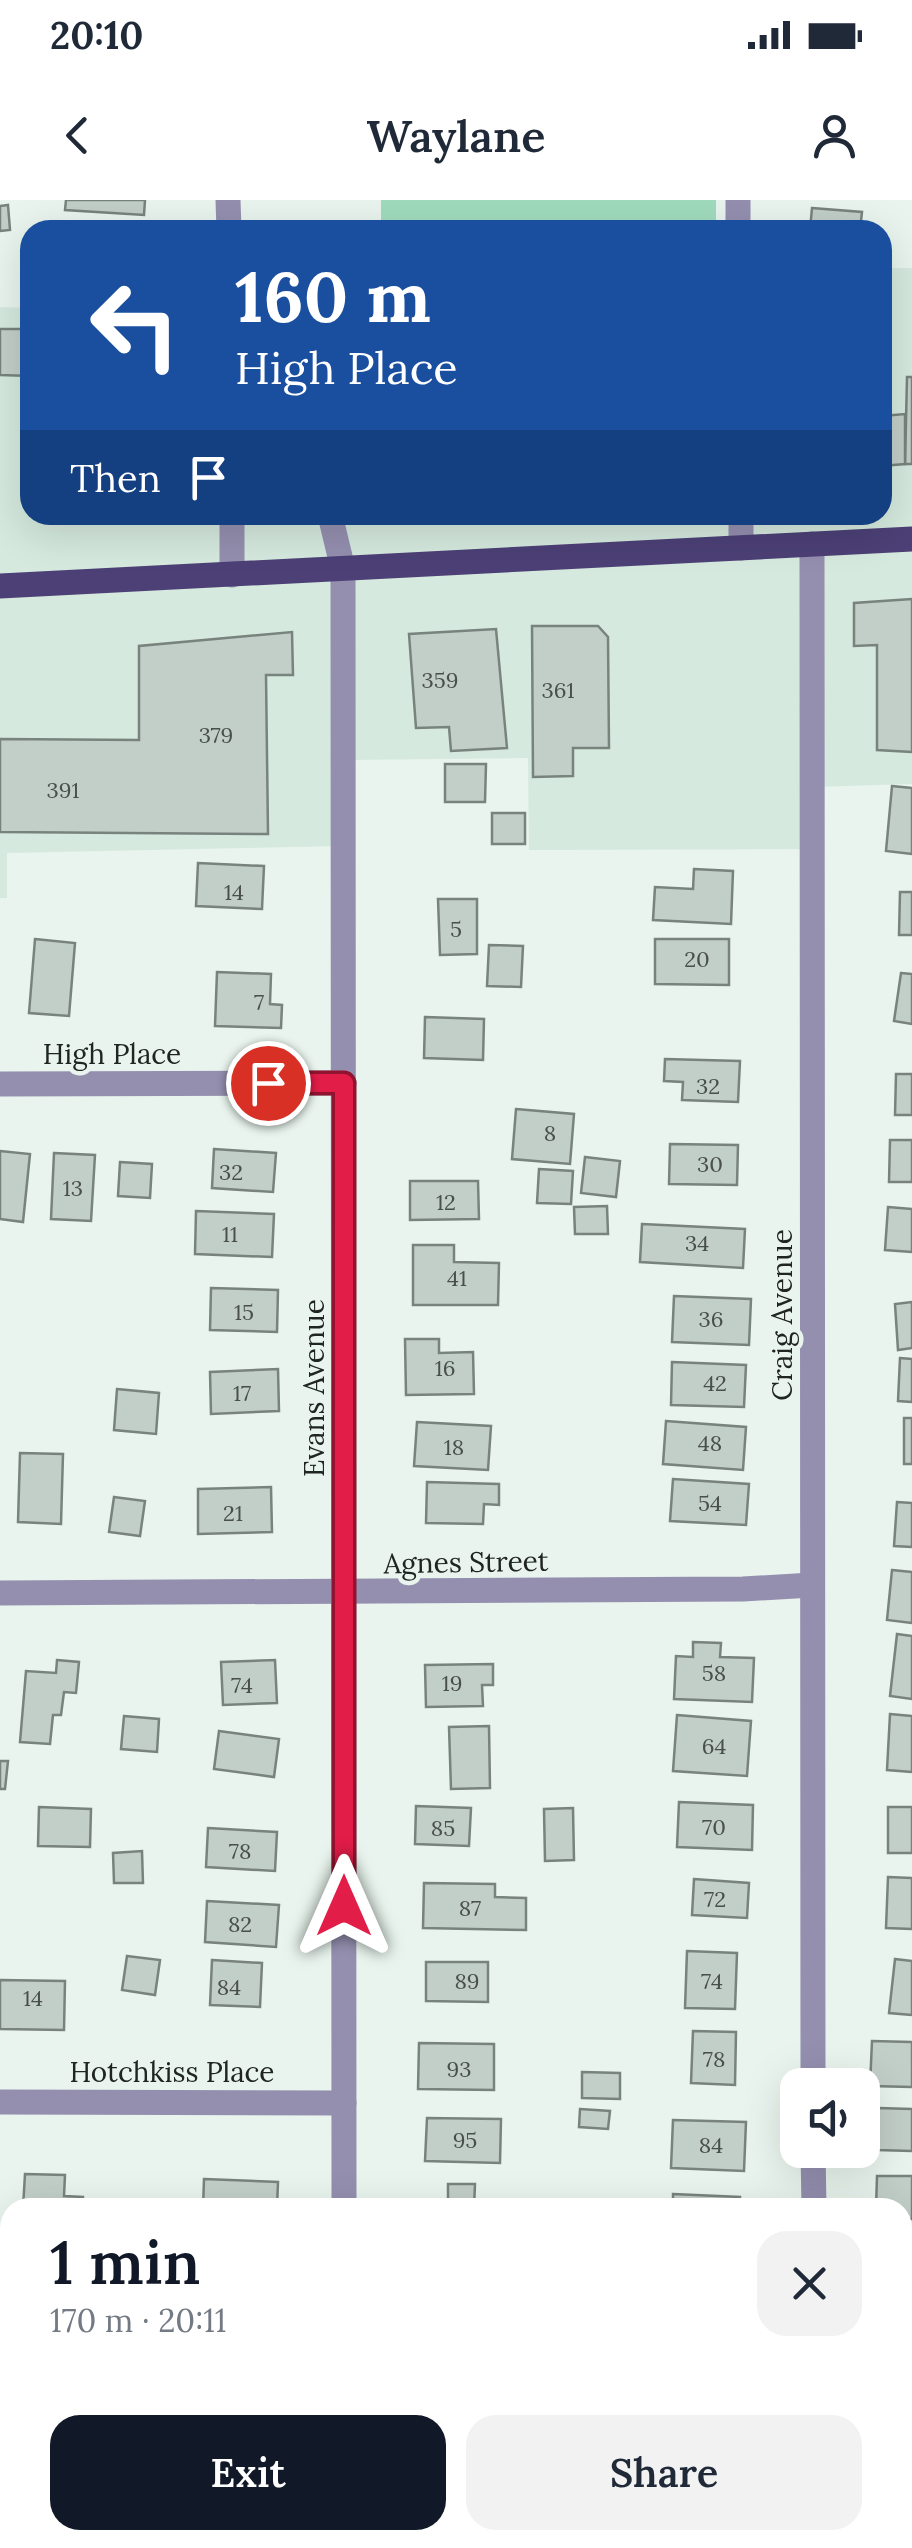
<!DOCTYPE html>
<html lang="en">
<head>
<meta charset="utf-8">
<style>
  :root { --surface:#fff; --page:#f2f2f3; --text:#1f2937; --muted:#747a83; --accent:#111827 }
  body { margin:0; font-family:Lora,serif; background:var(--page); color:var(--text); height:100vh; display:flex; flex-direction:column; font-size:38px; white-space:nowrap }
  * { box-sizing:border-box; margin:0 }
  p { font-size:32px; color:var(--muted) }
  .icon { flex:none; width:55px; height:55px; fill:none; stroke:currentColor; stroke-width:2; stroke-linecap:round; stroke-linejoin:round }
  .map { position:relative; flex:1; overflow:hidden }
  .details { position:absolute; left:0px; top:1998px; width:912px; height:352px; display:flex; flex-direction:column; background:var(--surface); border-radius:30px 30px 0 0; box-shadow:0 10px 40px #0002 }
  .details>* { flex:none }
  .banner { position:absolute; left:20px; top:20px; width:872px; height:305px; border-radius:30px; box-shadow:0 10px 40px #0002; background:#1a4fa0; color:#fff; overflow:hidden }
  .fabs { position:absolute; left:780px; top:1868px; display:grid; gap:20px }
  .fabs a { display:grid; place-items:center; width:100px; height:100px; border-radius:20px; background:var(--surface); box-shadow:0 10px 40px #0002; font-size:50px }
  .pin { position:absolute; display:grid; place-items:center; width:85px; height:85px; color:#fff; margin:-42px; border:5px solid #fff; border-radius:50%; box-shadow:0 2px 10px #0007 }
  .me { position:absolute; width:110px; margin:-55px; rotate:0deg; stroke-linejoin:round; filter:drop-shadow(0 0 8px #0008) }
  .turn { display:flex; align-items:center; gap:35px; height:210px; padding:0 50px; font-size:45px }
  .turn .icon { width:130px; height:130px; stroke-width:2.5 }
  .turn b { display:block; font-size:70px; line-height:85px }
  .then { display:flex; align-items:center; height:95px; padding:0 50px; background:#0003; gap:20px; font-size:38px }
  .round { display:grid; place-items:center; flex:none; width:105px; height:105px; border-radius:30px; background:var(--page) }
  .summary { display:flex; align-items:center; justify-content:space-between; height:170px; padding:0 50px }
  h1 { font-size:60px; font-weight:600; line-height:75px; color:var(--accent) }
  .cta { display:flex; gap:20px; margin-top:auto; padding:20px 50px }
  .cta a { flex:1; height:115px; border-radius:30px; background:var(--accent); color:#fff; font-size:40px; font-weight:600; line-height:115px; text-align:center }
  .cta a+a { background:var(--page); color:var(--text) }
  .status { display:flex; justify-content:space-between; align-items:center; height:70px; padding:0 50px; background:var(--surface); direction:ltr }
  .status svg { height:28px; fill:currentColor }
  header { display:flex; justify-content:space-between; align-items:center; height:130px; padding:0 50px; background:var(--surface); font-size:45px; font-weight:600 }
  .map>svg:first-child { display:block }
  .built { fill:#d5e9de }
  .green { fill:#a0dbbd }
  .building { fill:#c2cec8; stroke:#78837d; stroke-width:2.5 }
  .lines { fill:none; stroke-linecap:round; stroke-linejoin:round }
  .minor { stroke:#948faf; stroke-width:25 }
  .major { stroke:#4c4076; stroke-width:25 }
  .route-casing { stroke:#92132f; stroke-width:25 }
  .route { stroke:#e11d48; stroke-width:18 }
  .labels { text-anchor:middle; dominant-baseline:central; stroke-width:9; stroke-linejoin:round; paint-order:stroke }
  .number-label { font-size:22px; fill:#484f4c }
  .street-label { font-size:28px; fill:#202523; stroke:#e8f4ed }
</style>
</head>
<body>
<div class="status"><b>20:10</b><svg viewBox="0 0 49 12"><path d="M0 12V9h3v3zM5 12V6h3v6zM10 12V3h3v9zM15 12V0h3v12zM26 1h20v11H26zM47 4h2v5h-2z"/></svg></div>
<header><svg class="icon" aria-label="back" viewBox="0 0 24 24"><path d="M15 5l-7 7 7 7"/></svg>Waylane<svg class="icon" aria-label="person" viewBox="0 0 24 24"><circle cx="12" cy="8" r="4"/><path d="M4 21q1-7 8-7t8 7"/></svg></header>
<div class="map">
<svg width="912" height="2348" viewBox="0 0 912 2348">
  <rect width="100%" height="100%" fill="#e8f4ed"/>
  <path class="built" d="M883,68H912V584L811,587V649L529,650L528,558L341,560L340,646L7,653V698H0V107L30,108V315H882Z"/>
  <path class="green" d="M381,0H716V27L381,30Z"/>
  <g class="building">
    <path d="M66,0H145L144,15L65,10Z"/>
    <path d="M8,5L10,30L0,31V6Z"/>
    <path d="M812,8L862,12L860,30H810Z"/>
    <path d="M0,129H30V176L0,175Z"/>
    <path d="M907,177H912V264H905Z"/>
    <path d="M905,214V264L882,266V216Z"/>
    <path d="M912,399V552L877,550V445L854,446V403Z"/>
    <path d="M532,426H598L608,437L609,548H573V576L533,577Z"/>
    <path d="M496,429L507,548L451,551L449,527L416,528L409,434Z"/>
    <path d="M292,432L293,475H266L268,634L0,632V539L139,540V446Z"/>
    <path d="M445,564H486L485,602H445Z"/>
    <path d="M892,586L912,588V654L886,651Z"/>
    <rect x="492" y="613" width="33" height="31"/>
    <path d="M198,663L264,666L262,709L196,706Z"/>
    <path d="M694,669L733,671L731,724L653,720L655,687L693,689Z"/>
    <path d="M900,692H912V735H899Z"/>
    <path d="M438,699H477V754L440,755Z"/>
    <path d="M35,739L75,743L69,816L29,813Z"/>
    <path d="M655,739H729V785L655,784Z"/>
    <path d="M489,745L523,746L521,787L487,786Z"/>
    <path d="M217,772L271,774L270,804L282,805L281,828L215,826Z"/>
    <path d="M901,773L912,774V824L894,821Z"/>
    <path d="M425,817L484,819L483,860L424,858Z"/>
    <path d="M665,859L740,861L738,902L682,900L683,882L664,881Z"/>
    <path d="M896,874H912V915H895Z"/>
    <path d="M516,909L574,914L570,964L512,959Z"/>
    <path d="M890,940H912V982H889Z"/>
    <path d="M670,944L738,945L737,985L669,984Z"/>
    <path d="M214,949L276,953L273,992L212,988Z"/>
    <path d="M0,951L30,954L23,1022L0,1019Z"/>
    <path d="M54,953L95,955L91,1021L51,1019Z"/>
    <path d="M585,957L620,961L616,997L581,993Z"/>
    <path d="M120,962L152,964L150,998L118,996Z"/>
    <path d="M539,969L573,971L571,1004L537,1003Z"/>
    <path d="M410,981H478L479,1019L410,1020Z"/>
    <path d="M607,1006L608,1034H575L574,1007Z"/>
    <path d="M888,1007L912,1009V1052L885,1050Z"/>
    <path d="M196,1011L274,1014L272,1057L195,1054Z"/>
    <path d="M642,1024L745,1029L743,1068L640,1062Z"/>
    <path d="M413,1045H454V1062L499,1063L498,1105H413Z"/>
    <path d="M211,1088L278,1090L277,1132L210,1130Z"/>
    <path d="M674,1096L751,1099L749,1145L672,1142Z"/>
    <path d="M912,1102V1148L898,1150L895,1104Z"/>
    <path d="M405,1139H439V1153L473,1152L474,1194L406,1195Z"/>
    <path d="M900,1158L912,1159V1202L898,1201Z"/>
    <path d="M672,1162L746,1165L744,1207L671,1205Z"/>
    <path d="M278,1169L279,1211L211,1214L210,1172Z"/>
    <path d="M117,1189L159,1193L156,1234L114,1230Z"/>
    <rect x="904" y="1218" width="8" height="46"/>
    <path d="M666,1221L746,1227L743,1270L663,1264Z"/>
    <path d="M417,1222L491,1226L488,1270L414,1266Z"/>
    <path d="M20,1253L63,1254L61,1324L18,1322Z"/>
    <path d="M673,1279L749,1284L746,1325L670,1321Z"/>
    <path d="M427,1282L499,1284V1305L484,1304L483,1324L426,1323Z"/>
    <path d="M271,1287L272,1332L198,1334V1289Z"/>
    <path d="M114,1297L145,1301L140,1336L109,1332Z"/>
    <path d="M897,1302L912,1303V1347L894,1346Z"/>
    <path d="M892,1370L912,1372V1423L887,1420Z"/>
    <path d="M897,1434L912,1436V1499L890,1496Z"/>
    <path d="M693,1442L721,1443L720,1457L754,1458L752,1502L674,1499L676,1456L693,1457Z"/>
    <path d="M57,1460L79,1462L76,1493L64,1492L61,1515H53L50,1544L20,1542L26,1471L56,1473Z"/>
    <path d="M275,1460L277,1503L223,1505L221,1462Z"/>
    <path d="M493,1464V1485H482L483,1506L426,1507L425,1465Z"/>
    <path d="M890,1514L912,1516V1572L887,1570Z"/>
    <path d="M677,1515L751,1521L747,1576L673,1571Z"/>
    <path d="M124,1516L159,1519L157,1552L121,1549Z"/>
    <path d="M489,1526L490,1588L451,1589L449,1527Z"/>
    <path d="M219,1531L279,1539L274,1577L214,1569Z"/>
    <path d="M0,1561H8L5,1589H0Z"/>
    <path d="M679,1602L753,1605L752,1650L677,1647Z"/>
    <path d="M416,1606L471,1608L469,1646L415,1644Z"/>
    <path d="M39,1607L91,1609L90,1647L38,1646Z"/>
    <rect x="888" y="1607" width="24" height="46"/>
    <path d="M573,1608L574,1660L545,1661L544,1609Z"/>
    <path d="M208,1628L277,1632L275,1671L206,1667Z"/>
    <path d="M142,1651L143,1683H114L113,1653Z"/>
    <path d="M888,1677L912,1678V1729L886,1728Z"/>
    <path d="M694,1679L749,1683L747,1718L692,1715Z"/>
    <path d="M424,1683L495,1684V1697L526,1698V1730L423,1728Z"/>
    <path d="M207,1701L279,1705L276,1747L205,1742Z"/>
    <path d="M687,1751L737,1753L735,1809L685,1808Z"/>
    <path d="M127,1756L160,1760L155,1795L122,1790Z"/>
    <path d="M895,1759L912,1761V1815L889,1813Z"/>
    <path d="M212,1760L262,1763L260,1807L210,1805Z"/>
    <path d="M426,1762H488V1802L426,1801Z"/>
    <path d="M0,1780L65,1781L64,1830L0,1829Z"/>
    <path d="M693,1831L736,1832L735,1885L691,1883Z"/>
    <path d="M872,1841L912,1842V1887L870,1886Z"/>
    <path d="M419,1843L494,1844V1890L418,1889Z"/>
    <path d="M582,1872L620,1873V1899L582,1898Z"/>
    <path d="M878,1908L912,1909V1951L877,1950Z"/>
    <path d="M580,1909L610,1911L608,1929L579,1927Z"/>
    <path d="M427,1918L501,1919L500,1963L425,1961Z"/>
    <path d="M673,1920L746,1922L744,1971L671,1968Z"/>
    <path d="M25,1974L65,1975L64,1996L83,1997V2008H23Z"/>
    <path d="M877,1976H912V2019H902V2008H876Z"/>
    <path d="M204,1979L278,1982L277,2008H203Z"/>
    <path d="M448,1984H475L474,2008H432V2002L448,2003Z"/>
    <path d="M673,1994L740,1997L739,2008H673Z"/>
    <rect x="902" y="2044" width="10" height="43"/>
    <path d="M10,2113V2167H0V2114Z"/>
    <rect x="902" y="2113" width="10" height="41"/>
    <path d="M0,2187L10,2188V2232L0,2231Z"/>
    <path d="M902,2193H912V2240L902,2239Z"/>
    <rect x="0" y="2261" width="10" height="38"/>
    <path d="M902,2264L912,2265V2313L902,2312Z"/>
  </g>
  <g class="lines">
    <g class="minor">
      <path d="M228,0L229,30"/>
      <path d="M738,0V30"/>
      <path d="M232,315V375"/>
      <path d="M330,315L343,369L344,2008"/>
      <path d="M741,315V348"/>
      <path d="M812,344L813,1885"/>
      <path d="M0,884L344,883"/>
      <path d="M0,1393L743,1389L812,1385"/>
      <path d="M0,1902L344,1903"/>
      <path d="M813,1950L814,2008"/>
      <path d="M345,2340V2348"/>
      <path d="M815,2340V2348"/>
    </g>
    <path class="major" d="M0,386L912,339"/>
  </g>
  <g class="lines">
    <defs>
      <path id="route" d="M268,883H344V1706"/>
    </defs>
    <use href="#route" class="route-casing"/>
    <use href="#route" class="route"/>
  </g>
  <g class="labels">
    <g class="number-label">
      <text x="440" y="480">359</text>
      <text x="558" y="490">361</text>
      <text x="216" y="535">379</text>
      <text x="63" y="590">391</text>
      <text x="234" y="692">14</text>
      <text x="456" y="729">5</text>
      <text x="697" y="759">20</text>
      <text x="259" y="802">7</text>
      <text x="708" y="886">32</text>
      <text x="550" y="933">8</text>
      <text x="710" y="964">30</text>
      <text x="231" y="972">32</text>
      <text x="73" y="988">13</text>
      <text x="446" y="1002">12</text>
      <text x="230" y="1034">11</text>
      <text x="697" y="1043">34</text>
      <text x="457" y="1078">41</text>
      <text x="244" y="1112">15</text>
      <text x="711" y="1119">36</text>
      <text x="445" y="1168">16</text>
      <text x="715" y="1183">42</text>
      <text x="242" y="1193">17</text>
      <text x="710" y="1243">48</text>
      <text x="454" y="1247">18</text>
      <text x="710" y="1303">54</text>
      <text x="233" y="1313">21</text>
      <text x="714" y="1473">58</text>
      <text x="452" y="1483">19</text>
      <text x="242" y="1485">74</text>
      <text x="714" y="1546">64</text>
      <text x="714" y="1627">70</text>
      <text x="443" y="1628">85</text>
      <text x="240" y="1651">78</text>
      <text x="715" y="1699">72</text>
      <text x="470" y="1708">87</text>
      <text x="240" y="1724">82</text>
      <text x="467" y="1781">89</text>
      <text x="712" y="1781">74</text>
      <text x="229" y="1787">84</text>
      <text x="33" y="1798">14</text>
      <text x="714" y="1859">78</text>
      <text x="459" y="1869">93</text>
      <text x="465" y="1940">95</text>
      <text x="711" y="1945">84</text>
    </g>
    <g class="street-label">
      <text x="112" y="854">High Place</text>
      <text transform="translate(782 1115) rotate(-90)">Craig Avenue</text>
      <text transform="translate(314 1188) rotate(-90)">Evans Avenue</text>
      <text transform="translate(466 1362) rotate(-1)">Agnes Street</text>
      <text x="172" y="1872">Hotchkiss Place</text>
    </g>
  </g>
</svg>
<div class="fabs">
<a><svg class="icon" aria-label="sound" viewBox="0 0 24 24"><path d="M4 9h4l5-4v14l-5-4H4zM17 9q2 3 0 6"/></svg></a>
</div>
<div class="pin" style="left:268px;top:883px;background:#d93025"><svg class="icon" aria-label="arrive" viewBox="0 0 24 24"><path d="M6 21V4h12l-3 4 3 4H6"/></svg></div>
<svg class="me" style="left:344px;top:1706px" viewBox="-20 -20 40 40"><path d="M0-17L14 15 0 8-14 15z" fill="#e11d48" stroke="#fff" stroke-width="4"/></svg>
<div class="banner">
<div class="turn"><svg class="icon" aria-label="left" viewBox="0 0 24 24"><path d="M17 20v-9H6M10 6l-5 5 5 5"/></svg><div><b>160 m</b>High Place</div></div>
<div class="then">Then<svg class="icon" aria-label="arrive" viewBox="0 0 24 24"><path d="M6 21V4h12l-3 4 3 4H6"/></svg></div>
</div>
<section class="details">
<div class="summary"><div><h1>1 min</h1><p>170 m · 20:11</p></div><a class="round"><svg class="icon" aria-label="close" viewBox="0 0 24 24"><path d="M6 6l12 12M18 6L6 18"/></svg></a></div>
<div class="cta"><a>Exit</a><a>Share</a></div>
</section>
</div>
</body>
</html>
